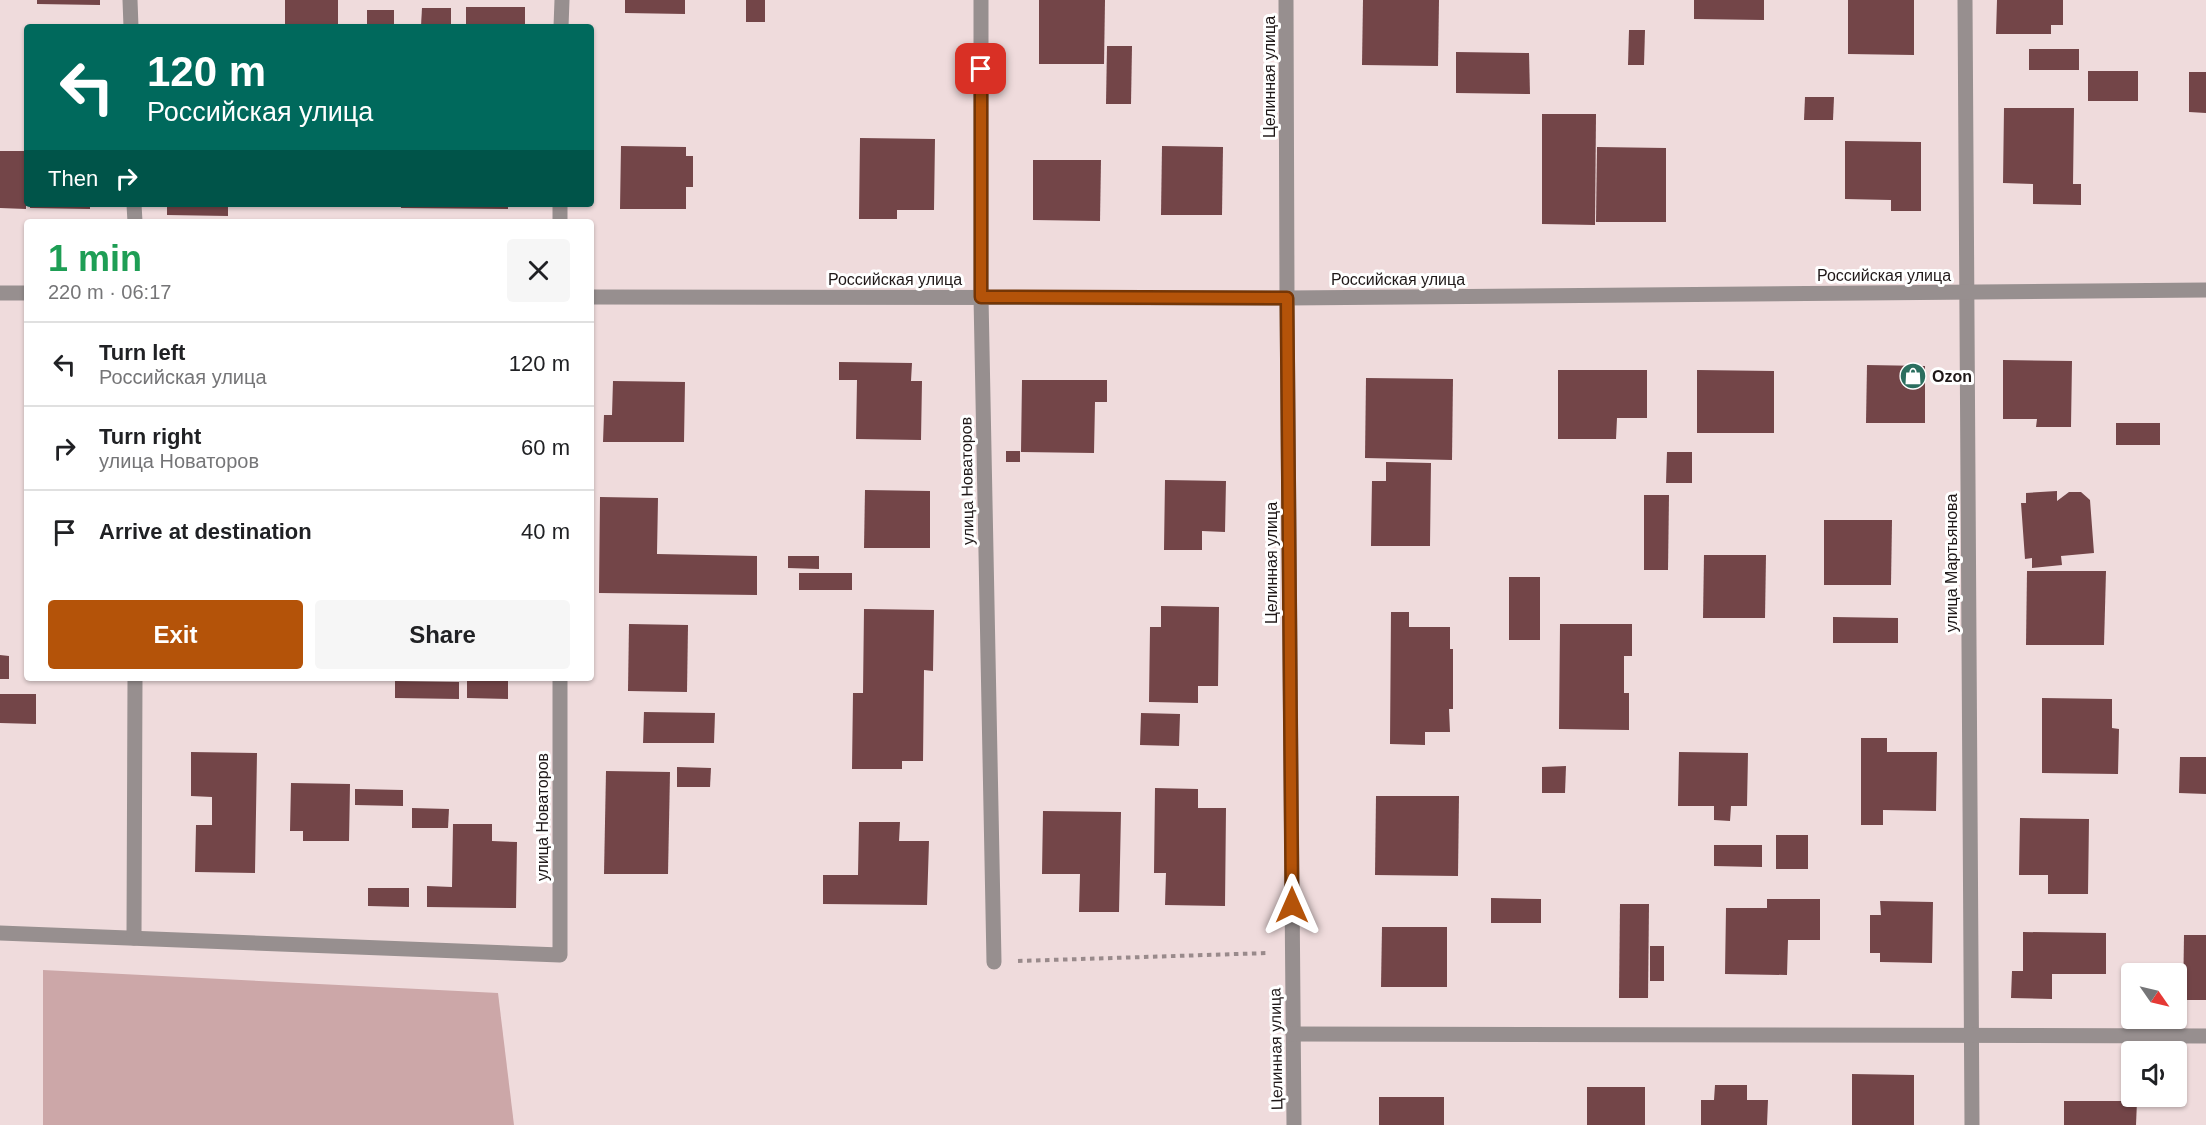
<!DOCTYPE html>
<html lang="en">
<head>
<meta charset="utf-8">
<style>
  :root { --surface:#fff; --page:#f6f6f6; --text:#202124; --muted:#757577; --line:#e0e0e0; --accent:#b45309 }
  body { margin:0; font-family:Arial,sans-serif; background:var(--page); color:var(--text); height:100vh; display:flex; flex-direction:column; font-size:22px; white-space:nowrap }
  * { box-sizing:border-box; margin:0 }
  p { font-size:20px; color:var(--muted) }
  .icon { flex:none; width:33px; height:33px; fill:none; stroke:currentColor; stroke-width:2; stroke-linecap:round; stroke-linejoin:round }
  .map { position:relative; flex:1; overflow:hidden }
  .drawer { position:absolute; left:24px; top:219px; width:570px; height:462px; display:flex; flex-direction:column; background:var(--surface); border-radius:6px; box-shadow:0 2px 4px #0004 }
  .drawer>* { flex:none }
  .guide { position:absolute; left:24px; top:24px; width:570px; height:183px; border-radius:6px; box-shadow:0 2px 4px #0004; background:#00695c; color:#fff; overflow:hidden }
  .needle { width:39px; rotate:124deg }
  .buttons { position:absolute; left:2121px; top:963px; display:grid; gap:12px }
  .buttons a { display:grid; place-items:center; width:66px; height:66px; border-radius:6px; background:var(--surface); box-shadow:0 2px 4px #0004; font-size:30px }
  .pin { position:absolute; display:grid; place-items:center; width:51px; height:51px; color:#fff; margin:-26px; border-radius:12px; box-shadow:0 3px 9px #0006 }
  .me { position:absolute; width:66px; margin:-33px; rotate:0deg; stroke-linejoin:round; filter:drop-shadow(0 0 4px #0008) }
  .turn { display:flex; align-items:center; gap:21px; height:126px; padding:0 24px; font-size:27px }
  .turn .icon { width:78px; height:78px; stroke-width:2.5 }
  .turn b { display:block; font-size:42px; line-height:51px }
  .then { display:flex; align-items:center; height:57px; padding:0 24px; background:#0003; gap:12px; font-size:22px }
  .round { display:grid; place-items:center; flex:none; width:63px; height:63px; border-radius:6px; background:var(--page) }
  .summary { display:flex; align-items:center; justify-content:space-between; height:102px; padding:0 24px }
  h1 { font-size:36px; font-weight:700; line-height:45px; color:#1e9e55 }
  .primary-button { display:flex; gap:12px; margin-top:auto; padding:12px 24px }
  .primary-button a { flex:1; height:69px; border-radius:6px; background:var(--accent); color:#fff; font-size:24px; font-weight:700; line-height:69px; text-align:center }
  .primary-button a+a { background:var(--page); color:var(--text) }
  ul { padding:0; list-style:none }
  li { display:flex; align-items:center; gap:18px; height:84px; padding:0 24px; border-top:2px solid var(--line) }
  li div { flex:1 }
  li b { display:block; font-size:22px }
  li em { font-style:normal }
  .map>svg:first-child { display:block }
  .green { fill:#cca7a8 }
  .building { fill:#734548 }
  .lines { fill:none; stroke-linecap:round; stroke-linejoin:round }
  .path { stroke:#998a8b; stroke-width:4; stroke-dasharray:4.5 4.5; stroke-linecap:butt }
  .minor { stroke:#978f8f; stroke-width:15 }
  .route-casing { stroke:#753606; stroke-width:15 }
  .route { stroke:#b45309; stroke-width:10 }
  .labels { text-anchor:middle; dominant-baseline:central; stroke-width:6; stroke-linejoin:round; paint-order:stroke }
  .street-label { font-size:16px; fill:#1f1818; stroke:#fff }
  .poi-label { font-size:16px; font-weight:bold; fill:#1f1818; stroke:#fff; text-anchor:start }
</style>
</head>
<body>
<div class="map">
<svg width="2206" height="1125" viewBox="0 0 2206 1125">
  <rect width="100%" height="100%" fill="#efdbdc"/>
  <path class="green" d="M43,970L498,993L514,1125H43Z"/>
  <g class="building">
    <path d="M37,0H100V5L37,4Z"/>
    <rect x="285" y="0" width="53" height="27"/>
    <path d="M625,0H685V14L625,13Z"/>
    <rect x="746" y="0" width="19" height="22"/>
    <path d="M1039,0H1105L1104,64H1039Z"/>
    <path d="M1363,0H1439L1438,66L1362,65Z"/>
    <path d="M1694,0H1764V20L1694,19Z"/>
    <path d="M1848,0H1914V55L1848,54Z"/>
    <path d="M1997,0H2063V25H2051V34H1996Z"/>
    <rect x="466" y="7" width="59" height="20"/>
    <path d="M422,8H451V26H421Z"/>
    <rect x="367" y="10" width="27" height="17"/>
    <path d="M1629,30H1645L1644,65H1628Z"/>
    <path d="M1107,46H1132L1131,104H1106Z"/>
    <rect x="2029" y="49" width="50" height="21"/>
    <path d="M1456,52L1529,53L1530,94L1456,93Z"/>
    <rect x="2088" y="71" width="50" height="30"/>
    <path d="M2189,72H2206V113L2189,112Z"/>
    <path d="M1805,97H1834L1833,120H1804Z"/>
    <path d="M2004,108H2074L2073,184H2081V205L2033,204V184L2003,183Z"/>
    <path d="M1542,114H1596L1595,225L1542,224Z"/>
    <path d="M860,138L935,139L934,210H897V219H859Z"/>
    <path d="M1845,141L1921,142V211H1891V200L1845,199Z"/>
    <path d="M621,146L686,147V156H693V187H686V209H620Z"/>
    <path d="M1162,146L1223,147L1222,215H1161Z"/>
    <path d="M1597,147L1666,148V222H1596Z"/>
    <path d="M0,151H26V209L0,208Z"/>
    <path d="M1033,160H1101L1100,221L1033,220Z"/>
    <path d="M30,204H90V209L30,208Z"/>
    <path d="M167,204H228V216L167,215Z"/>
    <path d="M237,204H309V207L237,206Z"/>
    <path d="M401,204H508V209L401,208Z"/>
    <path d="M2003,360L2072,361L2071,427H2036L2037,419H2003Z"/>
    <path d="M839,362L912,363L911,381H922L921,440L856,439L857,380H839Z"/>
    <path d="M1867,365L1925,366V423H1866Z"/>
    <path d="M1558,370H1647V418H1617L1616,439H1558Z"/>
    <path d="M1697,370L1774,371V433H1697Z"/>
    <path d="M1366,378L1453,379L1452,460L1365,458Z"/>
    <path d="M1022,380H1107V402H1095L1094,453L1021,452Z"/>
    <path d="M613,381L685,382L684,442H603L604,415H612Z"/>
    <rect x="2116" y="423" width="44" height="22"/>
    <rect x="1006" y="451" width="14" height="11"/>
    <path d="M1667,452H1692V483H1666Z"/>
    <path d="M1386,462L1431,463L1430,546H1371L1372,481H1386Z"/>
    <path d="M1165,480L1226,481L1225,532L1202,531V550H1164Z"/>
    <path d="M865,490L930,491V548H864Z"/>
    <path d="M2057,491V501L2069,492H2081L2090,500L2094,553L2061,556L2062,565L2032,568V558L2025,559L2021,503H2026V493Z"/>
    <path d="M1644,495H1669L1668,570H1644Z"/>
    <path d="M600,497L658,498L657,554L757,556V595L599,593Z"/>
    <path d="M1824,520H1892L1891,585H1824Z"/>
    <path d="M1704,555H1766L1765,618H1703Z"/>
    <path d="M788,556H819V569L788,568Z"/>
    <path d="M2027,571H2106L2104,645H2026Z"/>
    <rect x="799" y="573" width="53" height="17"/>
    <rect x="1509" y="577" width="31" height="63"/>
    <path d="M1161,606L1219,607L1218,686H1198V703L1149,702L1150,627H1161Z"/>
    <path d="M864,609L934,610L933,671L924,670L923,761H902V769H852L853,693H863Z"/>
    <path d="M1391,612H1409V627H1450V649H1453V709H1449L1450,732H1425V745L1390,744Z"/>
    <path d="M1833,617L1898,618V643H1833Z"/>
    <path d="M629,624L688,625L687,692L628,691Z"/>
    <path d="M1560,624H1632V656H1624V693H1629V730L1559,729Z"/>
    <path d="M0,655L9,656V679H0Z"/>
    <path d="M467,678H508V699L467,698Z"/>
    <path d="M395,681L459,682V699L395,698Z"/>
    <path d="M0,694H36V724L0,723Z"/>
    <path d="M2042,698L2112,699V728L2119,729L2118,774L2042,773Z"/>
    <path d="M644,712L715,713L714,743H643Z"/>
    <path d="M1141,713L1180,714L1179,746L1140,745Z"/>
    <path d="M1861,738H1887V752H1937L1936,811L1883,810V825H1861Z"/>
    <path d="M191,752L257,753L255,873L195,872L196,825H212V797L191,796Z"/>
    <path d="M1679,752L1748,753L1747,806H1731L1730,821L1714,820V806H1678Z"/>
    <path d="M2180,757H2206V794L2179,793Z"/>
    <path d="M1566,766L1565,793H1542V767Z"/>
    <path d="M677,767L711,768L710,787H677Z"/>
    <path d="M606,771L670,772L668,874H604Z"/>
    <path d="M291,783L350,784L349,841H303V831H290Z"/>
    <path d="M1155,788L1198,789V808H1226L1225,906L1165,905L1166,873H1154Z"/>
    <path d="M355,789L403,790V806L355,805Z"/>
    <path d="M1376,796H1459L1458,876L1375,875Z"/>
    <path d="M412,808L449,809L448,828H412Z"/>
    <path d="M1043,811L1121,812L1119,912H1079L1080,874H1042Z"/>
    <path d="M2020,818L2089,819L2088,894H2048V875H2019Z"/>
    <path d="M859,822H900L899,841H929L927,905L823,904V875H858Z"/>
    <path d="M453,824H492V841L517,842L516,908L427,907V886L452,887Z"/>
    <rect x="1776" y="835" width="32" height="34"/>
    <path d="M1714,845H1762V867L1714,866Z"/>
    <path d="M368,888H409V907L368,906Z"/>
    <path d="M1491,898L1541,899V923H1491Z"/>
    <path d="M1767,899H1820V940H1788L1787,975L1725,974L1726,908H1767Z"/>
    <path d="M1880,901L1933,902L1932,963L1880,962V953H1870V915H1881Z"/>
    <path d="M1620,904H1649L1648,998H1619Z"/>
    <path d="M1382,927H1447V987H1381Z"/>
    <path d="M2023,932L2106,933V974H2052V999L2011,998L2012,971H2023Z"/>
    <path d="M2184,935H2206V1000H2183Z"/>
    <rect x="1650" y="946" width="14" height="35"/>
    <path d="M1852,1074L1914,1075V1125H1852Z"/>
    <path d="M1715,1085H1747V1100H1768L1767,1125H1701V1100H1714Z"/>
    <rect x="1587" y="1087" width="58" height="38"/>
    <rect x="1379" y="1097" width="65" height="28"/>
    <path d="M2064,1101H2137L2136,1125H2064Z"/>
  </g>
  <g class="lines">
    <path class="path" d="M1018,961L1269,953"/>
    <g class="minor">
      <path d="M130,0L131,27"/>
      <path d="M981,0V297L994,962"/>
      <path d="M1286,0L1287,298L1294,1125"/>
      <path d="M1965,0L1972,1125"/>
      <path d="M561,27L562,0"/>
      <path d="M134,204L135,222"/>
      <path d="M560,222V204"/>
      <path d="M0,293H27"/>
      <path d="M591,297L1287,298L2206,290"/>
      <path d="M0,933L560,955V678"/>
      <path d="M134,938L135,678"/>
      <path d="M1293,1034L2206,1036"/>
    </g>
  </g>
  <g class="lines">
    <defs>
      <path id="route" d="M981,69V297L1287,298L1292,905"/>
    </defs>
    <use href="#route" class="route-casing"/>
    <use href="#route" class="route"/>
  </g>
  <defs>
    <symbol id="shop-disc" viewBox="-11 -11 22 22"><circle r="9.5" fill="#2b6e5f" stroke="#fff"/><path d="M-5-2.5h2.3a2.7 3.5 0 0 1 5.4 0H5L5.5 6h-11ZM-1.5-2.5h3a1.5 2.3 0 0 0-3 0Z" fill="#fff"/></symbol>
  </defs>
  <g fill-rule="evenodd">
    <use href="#shop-disc" x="1898" y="361" width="30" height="30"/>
  </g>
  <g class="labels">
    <g class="street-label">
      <text transform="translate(1269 77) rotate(-90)">Целинная улица</text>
      <text x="1884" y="275">Российская улица</text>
      <text x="895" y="279">Российская улица</text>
      <text x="1398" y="279">Российская улица</text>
      <text transform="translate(967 481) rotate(-91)">улица Новаторов</text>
      <text transform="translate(1271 563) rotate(-90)">Целинная улица</text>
      <text transform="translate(1951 563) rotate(-90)">улица Мартьянова</text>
      <text transform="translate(542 817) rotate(-90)">улица Новаторов</text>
      <text transform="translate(1276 1049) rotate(-91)">Целинная улица</text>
    </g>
    <g class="poi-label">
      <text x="1932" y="376">Ozon</text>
    </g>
  </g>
</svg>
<div class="buttons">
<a><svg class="needle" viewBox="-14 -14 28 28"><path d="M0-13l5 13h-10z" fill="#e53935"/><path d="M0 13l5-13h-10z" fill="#757577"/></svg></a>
<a><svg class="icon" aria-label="sound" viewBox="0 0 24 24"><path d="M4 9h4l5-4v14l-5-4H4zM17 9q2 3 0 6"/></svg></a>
</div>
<div class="pin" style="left:981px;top:69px;background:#d93025"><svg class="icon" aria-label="arrive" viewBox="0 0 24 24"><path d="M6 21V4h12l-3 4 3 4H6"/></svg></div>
<svg class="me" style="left:1292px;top:905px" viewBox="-20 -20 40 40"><path d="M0-17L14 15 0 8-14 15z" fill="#b45309" stroke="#fff" stroke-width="4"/></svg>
<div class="guide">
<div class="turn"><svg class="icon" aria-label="left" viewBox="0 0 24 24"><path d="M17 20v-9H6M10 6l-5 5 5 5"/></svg><div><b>120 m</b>Российская улица</div></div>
<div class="then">Then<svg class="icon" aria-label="right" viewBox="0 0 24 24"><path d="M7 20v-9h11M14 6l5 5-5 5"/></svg></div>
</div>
<section class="drawer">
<div class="summary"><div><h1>1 min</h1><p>220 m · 06:17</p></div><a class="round"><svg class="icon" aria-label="close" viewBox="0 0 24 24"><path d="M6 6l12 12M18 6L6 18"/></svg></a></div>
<ul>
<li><svg class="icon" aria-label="left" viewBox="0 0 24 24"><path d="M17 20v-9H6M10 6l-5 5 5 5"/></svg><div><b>Turn left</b><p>Российская улица</p></div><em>120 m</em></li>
<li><svg class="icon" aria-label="right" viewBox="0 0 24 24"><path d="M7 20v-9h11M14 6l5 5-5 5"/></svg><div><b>Turn right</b><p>улица Новаторов</p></div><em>60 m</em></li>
<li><svg class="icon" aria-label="arrive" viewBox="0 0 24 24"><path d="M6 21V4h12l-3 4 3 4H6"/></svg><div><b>Arrive at destination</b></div><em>40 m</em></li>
</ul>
<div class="primary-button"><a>Exit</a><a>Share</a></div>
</section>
</div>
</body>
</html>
